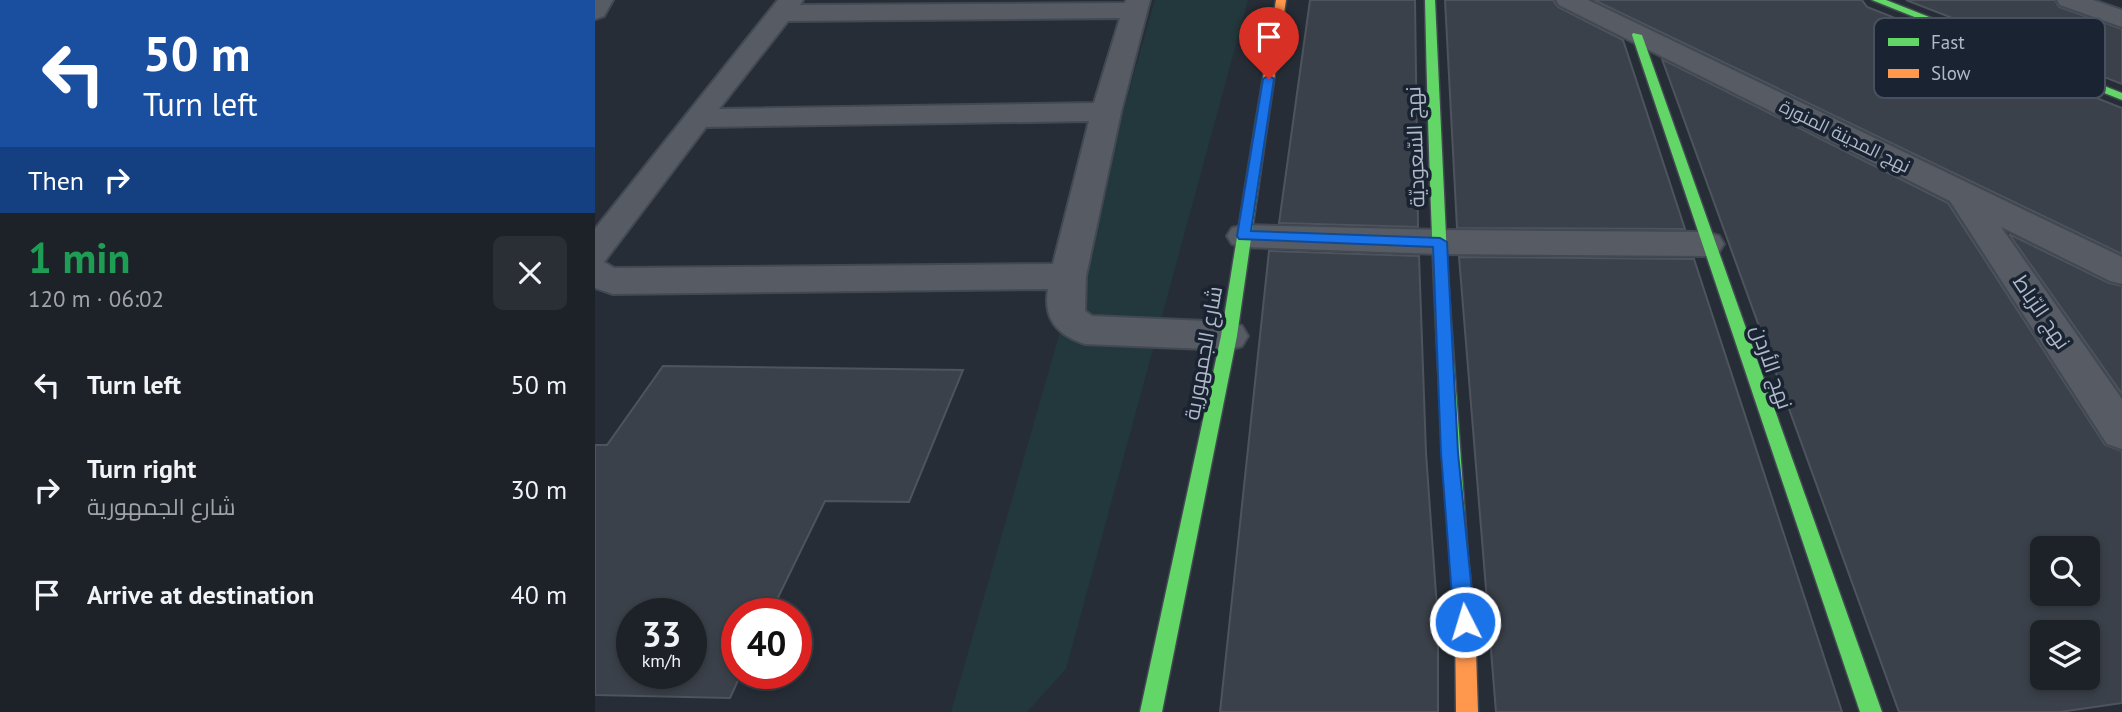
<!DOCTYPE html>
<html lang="en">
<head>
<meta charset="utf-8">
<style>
  :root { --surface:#1c2228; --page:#292f34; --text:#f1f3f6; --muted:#a0a4a8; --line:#3a3f45 }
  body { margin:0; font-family:"PT Sans",Cairo,sans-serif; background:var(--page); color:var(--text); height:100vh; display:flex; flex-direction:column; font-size:26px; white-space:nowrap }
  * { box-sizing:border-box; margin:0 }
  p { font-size:23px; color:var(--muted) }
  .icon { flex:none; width:38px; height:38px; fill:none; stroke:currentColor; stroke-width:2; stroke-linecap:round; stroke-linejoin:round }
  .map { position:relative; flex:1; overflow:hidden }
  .sheet { display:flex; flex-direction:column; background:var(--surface); width:595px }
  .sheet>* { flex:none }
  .guide { background:#1a4fa0; color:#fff; overflow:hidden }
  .buttons { position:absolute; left:1435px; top:536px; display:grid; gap:14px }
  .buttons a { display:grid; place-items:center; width:70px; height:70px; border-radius:10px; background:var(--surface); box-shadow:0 4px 10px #0003,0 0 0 2px var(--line); font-size:35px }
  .speed { position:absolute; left:21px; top:598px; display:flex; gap:14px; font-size:35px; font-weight:700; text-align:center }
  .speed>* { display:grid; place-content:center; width:91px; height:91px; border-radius:50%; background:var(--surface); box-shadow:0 4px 10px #0003,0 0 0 2px var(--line); line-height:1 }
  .speed small { font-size:18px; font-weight:400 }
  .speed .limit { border:10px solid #d22; background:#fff; color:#111 }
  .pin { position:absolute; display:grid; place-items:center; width:60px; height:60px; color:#fff; margin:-72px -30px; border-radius:50% 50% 50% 0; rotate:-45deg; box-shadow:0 0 7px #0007 }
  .pin .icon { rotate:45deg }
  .me { position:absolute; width:77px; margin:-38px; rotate:355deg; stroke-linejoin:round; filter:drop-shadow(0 0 5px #0008) }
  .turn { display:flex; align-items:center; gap:24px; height:147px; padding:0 28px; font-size:32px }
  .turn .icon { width:91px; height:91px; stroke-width:2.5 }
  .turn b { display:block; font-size:49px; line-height:60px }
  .then { display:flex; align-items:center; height:66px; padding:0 28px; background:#0003; gap:14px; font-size:26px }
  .round { display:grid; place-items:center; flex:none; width:74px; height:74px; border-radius:10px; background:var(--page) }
  .headline { display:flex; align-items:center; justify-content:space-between; height:119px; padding:0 28px }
  h1 { font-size:42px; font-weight:700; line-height:52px; color:#1e9e55 }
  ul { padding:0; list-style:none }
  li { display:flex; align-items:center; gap:21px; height:105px; padding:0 28px }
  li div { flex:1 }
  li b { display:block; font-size:26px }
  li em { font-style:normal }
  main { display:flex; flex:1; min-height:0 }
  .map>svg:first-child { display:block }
  .green { fill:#23383c }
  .building { fill:#3b414a; stroke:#4e545e; stroke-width:2; fill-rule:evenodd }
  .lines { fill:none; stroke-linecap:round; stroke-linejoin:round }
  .street-casing { stroke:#434952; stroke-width:4 }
  .fast-casing { stroke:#434952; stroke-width:3 }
  .slow-casing { stroke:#434952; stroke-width:3 }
  .street { fill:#565b64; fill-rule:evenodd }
  .fast { fill:#63d668; fill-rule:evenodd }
  .slow { fill:#ff974d; fill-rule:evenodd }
  .route { fill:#1a73e8; stroke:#114b97; stroke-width:2 }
  .labels { text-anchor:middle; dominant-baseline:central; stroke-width:7; stroke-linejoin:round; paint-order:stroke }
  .far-street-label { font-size:18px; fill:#afb9c8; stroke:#192331 }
  .street-label { font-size:21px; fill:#afb9c8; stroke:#192331 }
  .key { fill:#192331; stroke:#46505e; stroke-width:2 }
  .key-label { font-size:19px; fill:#afb9c8 }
</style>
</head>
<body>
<main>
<section class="sheet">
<div class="guide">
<div class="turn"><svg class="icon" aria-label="left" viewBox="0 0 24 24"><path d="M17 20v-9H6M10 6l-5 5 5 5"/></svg><div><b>50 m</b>Turn left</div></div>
<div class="then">Then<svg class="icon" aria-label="right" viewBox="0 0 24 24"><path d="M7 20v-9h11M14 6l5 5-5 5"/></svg></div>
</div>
<div class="headline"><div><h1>1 min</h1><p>120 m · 06:02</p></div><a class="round"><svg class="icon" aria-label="close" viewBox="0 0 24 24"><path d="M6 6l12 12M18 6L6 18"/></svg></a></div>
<ul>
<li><svg class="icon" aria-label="left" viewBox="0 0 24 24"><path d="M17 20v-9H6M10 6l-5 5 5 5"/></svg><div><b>Turn left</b></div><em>50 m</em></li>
<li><svg class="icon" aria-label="right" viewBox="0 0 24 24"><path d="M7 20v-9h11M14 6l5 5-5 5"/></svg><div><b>Turn right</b><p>شارع الجمهورية</p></div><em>30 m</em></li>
<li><svg class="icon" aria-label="arrive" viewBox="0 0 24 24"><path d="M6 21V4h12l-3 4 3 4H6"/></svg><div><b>Arrive at destination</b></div><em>40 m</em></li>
</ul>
</section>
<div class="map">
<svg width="1527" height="712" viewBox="0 0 1527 712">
  <rect width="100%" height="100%" fill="#262d36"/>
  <path class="green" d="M560,0H653L471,669L432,712H356Z"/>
  <g class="building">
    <path d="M715,0H820L823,227L684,223Z"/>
    <path d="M850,0H958L963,7L1028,40L1090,229L862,228Z"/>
    <path d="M999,0H1267L1272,7L1527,108V254Z"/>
    <path d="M1311,0H1460L1464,7L1527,29V84Z"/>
    <path d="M1067,59L1353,203L1510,445L1527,451V703L1465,712H1304ZM1447,548H1493V593H1447ZM1447,632H1493V677H1447Z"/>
    <path d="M1414,234L1514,283L1527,286V394Z"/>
    <path d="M674,251L824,256L831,453L843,622V712H625Z"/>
    <path d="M864,257L1099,259L1247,712H901Z"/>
    <path d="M68,366L368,370L314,502L230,501L175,614H142V674H146L135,698L0,695V445H12ZM37,614H96V674H37Z"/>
  </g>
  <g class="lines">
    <defs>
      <g id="street">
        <path d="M0,0H18L9,16L0,19Z"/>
        <path d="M183,0H208L205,5L530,3L531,0H555L526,112L491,276L490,311L497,316L634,322L647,326L653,336L647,346L634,350L490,344C462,335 448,319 453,289L18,294L0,288V229ZM525,18L499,103L124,109L193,21ZM494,121L458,264L19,268L9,262L111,127Z"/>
        <path d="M961,0H993L1527,257V284L1515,281L1406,227L1527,399V449L1512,444L1355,201L964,5Z"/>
        <path d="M1462,0H1498L1527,10V27L1465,5Z"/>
        <path d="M649,225L845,230L1112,232L1124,236L1129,244L1124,252L1112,256L845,254L649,247L637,244L632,236L637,228Z"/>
      </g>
      <g id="fast">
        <path d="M830,0H840L853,279L873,558L871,564L864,567L857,564L855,558C841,372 834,186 830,0Z"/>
        <path d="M1277,0H1291L1527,93V100Z"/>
        <path d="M1038,33L1047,35L1287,712H1265L1037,35Z"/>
        <path d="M667,116L673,120L642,336L567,712H545L626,336L661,120Z"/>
      </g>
      <g id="slow">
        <path d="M681,0H691L673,120L667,124L661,120Z"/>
        <path d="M864,549L871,552L873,558L880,622L883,712H861L860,622L855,558L857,552Z"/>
      </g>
    </defs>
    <use href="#street" class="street-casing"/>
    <use href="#fast" class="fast-casing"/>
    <use href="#slow" class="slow-casing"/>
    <use href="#street" class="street"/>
    <use href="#fast" class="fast"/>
    <use href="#slow" class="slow"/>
  </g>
  <path class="route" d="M674,75L679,79L656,231L845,238L852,242L863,453L880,622L877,629L870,632L862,629L859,622L846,453L838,247L644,239L642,236L668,79Z"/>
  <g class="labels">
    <g class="far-street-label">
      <text transform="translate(1250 136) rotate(26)">نهج المدينة المنورة</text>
    </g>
    <g class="street-label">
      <text transform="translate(820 147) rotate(-92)">نهج السّعوديّة</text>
      <text transform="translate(1447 312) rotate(56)">نهج الرّباط</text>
      <text transform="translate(608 353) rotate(-80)">شارع الجمهورية</text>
      <text transform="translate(1177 367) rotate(71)">نهج الأردن</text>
    </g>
  </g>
  <rect x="1279" y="18" width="231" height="80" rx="10" class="key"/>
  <rect x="1293" y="38" width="31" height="8" fill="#63d668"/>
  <rect x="1293" y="69" width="31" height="9" fill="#ff974d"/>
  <g class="key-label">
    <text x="1336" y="49">Fast</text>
    <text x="1336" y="80">Slow</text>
  </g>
</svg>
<div class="buttons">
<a><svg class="icon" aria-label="search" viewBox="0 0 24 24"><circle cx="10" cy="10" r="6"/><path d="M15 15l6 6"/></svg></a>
<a><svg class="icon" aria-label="layers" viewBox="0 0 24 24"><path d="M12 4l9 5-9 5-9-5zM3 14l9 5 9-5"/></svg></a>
</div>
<div class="speed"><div>33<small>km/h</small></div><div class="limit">40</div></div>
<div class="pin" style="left:674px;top:79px;background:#d93025"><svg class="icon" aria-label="arrive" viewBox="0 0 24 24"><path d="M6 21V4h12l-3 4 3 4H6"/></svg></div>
<svg class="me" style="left:870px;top:622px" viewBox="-20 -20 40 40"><circle r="17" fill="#1a73e8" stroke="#fff" stroke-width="3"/><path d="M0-11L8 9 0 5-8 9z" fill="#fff"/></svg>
</div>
</main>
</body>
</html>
